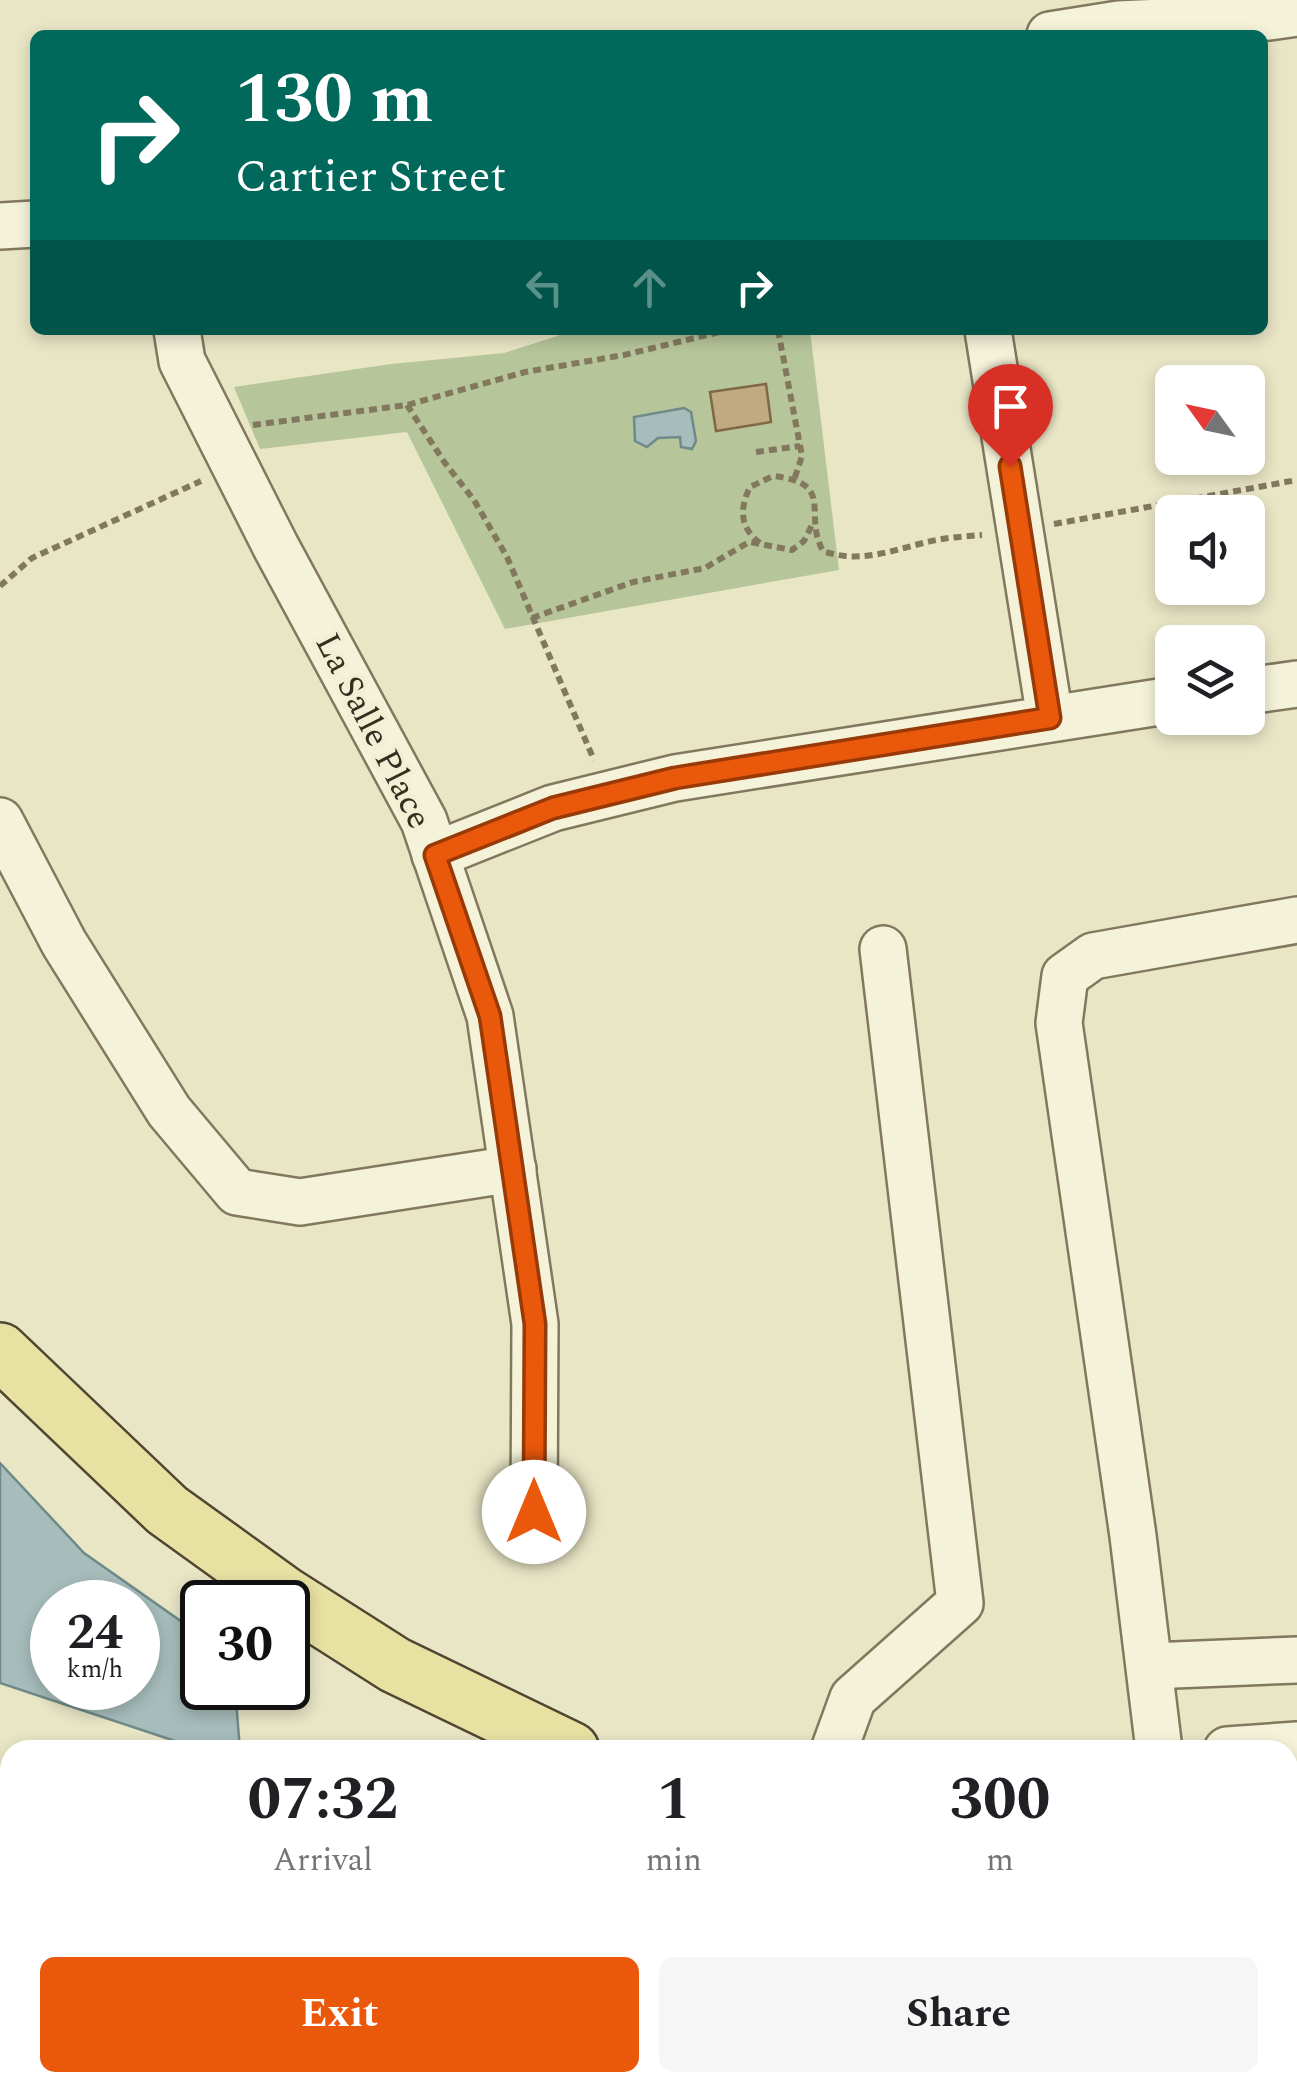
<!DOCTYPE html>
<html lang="en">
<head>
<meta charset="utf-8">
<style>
  :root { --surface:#fff; --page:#f6f6f6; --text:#202124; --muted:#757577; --accent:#ea580c }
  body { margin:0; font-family:Spectral,serif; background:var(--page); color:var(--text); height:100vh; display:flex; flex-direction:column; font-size:38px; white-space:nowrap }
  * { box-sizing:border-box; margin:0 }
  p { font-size:32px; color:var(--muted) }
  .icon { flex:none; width:55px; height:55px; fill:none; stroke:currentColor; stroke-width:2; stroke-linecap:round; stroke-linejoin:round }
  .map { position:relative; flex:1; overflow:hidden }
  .panel { position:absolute; left:0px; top:1740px; width:1298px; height:352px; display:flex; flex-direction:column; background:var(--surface); border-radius:30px 30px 0 0; box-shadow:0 5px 15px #0003 }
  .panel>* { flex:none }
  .banner { position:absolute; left:30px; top:30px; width:1238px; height:305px; border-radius:15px; box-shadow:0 5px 15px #0003; background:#00695c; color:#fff; overflow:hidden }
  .needle { width:65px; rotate:303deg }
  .buttons { position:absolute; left:1155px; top:365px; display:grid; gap:20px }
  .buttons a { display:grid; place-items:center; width:110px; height:110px; border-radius:15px; background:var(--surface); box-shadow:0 5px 15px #0003; font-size:50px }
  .speed { position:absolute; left:30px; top:1580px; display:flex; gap:20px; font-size:50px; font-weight:700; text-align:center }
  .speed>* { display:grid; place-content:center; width:130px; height:130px; border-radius:50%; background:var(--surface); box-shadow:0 5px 15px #0003; line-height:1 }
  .speed small { font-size:25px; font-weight:400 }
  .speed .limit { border:5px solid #111; border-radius:15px; background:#fff; color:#111 }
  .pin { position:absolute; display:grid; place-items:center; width:85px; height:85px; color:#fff; margin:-102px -42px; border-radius:50% 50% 50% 0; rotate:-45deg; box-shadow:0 0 10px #0007 }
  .pin .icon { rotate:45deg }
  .me { position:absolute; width:110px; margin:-55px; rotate:0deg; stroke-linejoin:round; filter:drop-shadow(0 0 8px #0008) }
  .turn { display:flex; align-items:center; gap:35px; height:210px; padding:0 40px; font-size:45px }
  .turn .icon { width:130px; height:130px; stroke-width:2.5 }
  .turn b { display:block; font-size:70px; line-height:85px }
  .lanes { display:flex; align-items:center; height:95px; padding:0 40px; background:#0003; justify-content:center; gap:50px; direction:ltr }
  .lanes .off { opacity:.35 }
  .eta { display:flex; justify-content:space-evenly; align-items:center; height:170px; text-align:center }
  .eta b { font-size:60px; font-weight:700; line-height:70px }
  .button { display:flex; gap:20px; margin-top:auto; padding:20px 40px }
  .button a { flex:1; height:115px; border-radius:15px; background:var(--accent); color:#fff; font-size:40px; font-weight:700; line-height:115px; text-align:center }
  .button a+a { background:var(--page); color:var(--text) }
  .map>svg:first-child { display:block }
  .green { fill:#b7c59b }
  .water { fill:#a6bdbb; stroke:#6e8a89; stroke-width:2.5; fill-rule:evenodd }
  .building { fill:#c2aa80; stroke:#7e6846; stroke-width:2.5 }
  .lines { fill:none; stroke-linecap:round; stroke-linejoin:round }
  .minor-casing { stroke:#82785e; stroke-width:50 }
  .major-casing { stroke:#504631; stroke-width:60 }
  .highway-casing { stroke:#504631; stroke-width:60 }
  .path { stroke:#82785e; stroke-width:6; stroke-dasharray:8 5; stroke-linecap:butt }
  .minor { stroke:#f4f2d8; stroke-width:45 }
  .major { stroke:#e7e1a2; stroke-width:55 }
  .highway { stroke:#ceb560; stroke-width:55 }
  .route-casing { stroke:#983908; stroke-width:25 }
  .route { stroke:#ea580c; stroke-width:18 }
  .labels { text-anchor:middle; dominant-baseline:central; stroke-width:9; stroke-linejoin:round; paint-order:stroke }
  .street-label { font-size:35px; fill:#342d20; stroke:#f1efd4 }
</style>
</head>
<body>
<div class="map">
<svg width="1297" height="2092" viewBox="0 0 1297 2092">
  <rect width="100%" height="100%" fill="#e9e6c6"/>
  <path class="green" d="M576,330H810L839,570L505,629L407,432L260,449L234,387L391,364L504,353Z"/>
  <g class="water">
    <path d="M684,408L691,412L696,441L692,449L681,447L680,437L658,438L647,447L635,441L634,417Z"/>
    <path d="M0,1463L84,1553L202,1636V1688H235L240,1750H202L0,1683ZM52,1602H138V1688H52Z"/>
  </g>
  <path class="building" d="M766,384L771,422L716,431L710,392Z"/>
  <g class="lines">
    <defs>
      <g id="minor">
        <path d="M1050,35L1119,24L1269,17L1297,13"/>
        <path d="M0,226L35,224"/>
        <path d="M177,330L182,361L276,547L424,821L490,1016L535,1324L534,1512"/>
        <path d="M988,330L1050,718"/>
        <path d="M1248,691L1297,684"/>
        <path d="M0,821L64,943L169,1111L237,1192L300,1202L513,1169"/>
        <path d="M435,855L553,808L675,778L1172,700"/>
        <path d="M1150,1666L1297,1660"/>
        <path d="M834,1750L853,1698L960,1603L883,949"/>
        <path d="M1159,1750L1133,1536L1059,1023L1065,976L1093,956L1297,920"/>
        <path d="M1227,1750L1297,1745"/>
      </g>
      <g id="major">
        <path d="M0,1351L167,1510L285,1595L395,1665L571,1750"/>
        <path d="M1288,1870H1297"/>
        <path d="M1288,1926H1297"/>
      </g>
      <g id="highway">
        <path d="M0,1981L10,1984"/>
        <path d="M362,2082L401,2092"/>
      </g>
    </defs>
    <use href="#minor" class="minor-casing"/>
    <use href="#major" class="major-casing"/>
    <use href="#highway" class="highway-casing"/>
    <g class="path">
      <path d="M778,330L802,456L794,480"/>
      <path d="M407,405L445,463L474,500L507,557L594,760"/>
      <path d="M253,425L407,405L525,372L624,355L728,330"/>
      <path d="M756,452L800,446"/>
      <path d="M1054,524L1297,480"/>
      <path d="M760,543C740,528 739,509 750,487L773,476C837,483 802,514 823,551C864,566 901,546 942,539C955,537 969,536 982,535"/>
      <path d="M0,586L32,558L201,481"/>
      <path d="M532,618L633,582L705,568L749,542L792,550L804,541L812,525"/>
    </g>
    <use href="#minor" class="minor"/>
    <use href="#major" class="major"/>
    <use href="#highway" class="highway"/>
  </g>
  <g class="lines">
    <defs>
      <path id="route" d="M534,1512L535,1324L490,1016L435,855L553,808L675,778L1050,718L1010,466"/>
    </defs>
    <use href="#route" class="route-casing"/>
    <use href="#route" class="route"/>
  </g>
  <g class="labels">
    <g class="street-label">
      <text transform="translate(373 731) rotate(63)">La Salle Place</text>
    </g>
  </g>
</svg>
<div class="buttons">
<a><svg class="needle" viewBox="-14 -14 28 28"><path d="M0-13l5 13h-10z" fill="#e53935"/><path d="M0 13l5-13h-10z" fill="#757577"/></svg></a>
<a><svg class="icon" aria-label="sound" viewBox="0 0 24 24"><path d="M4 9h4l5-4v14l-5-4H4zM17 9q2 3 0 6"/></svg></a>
<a><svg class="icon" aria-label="layers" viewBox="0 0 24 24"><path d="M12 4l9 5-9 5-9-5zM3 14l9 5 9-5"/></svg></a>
</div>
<div class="speed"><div>24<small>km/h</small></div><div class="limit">30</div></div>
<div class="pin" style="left:1010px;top:466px;background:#d93025"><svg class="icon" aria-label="arrive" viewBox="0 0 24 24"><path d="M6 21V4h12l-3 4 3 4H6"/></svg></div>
<svg class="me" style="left:534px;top:1512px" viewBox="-20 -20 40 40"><circle r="19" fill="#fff"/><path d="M0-13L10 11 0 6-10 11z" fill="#ea580c"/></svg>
<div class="banner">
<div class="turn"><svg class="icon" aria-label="right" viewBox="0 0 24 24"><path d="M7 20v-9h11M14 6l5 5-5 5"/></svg><div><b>130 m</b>Cartier Street</div></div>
<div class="lanes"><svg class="icon off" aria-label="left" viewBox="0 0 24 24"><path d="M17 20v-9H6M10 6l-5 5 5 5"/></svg><svg class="icon off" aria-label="ahead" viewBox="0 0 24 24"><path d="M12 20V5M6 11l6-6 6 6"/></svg><svg class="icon" aria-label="right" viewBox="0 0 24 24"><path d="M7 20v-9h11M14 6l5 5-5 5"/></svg></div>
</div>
<section class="panel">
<div class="eta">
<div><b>07:32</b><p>Arrival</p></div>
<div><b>1</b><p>min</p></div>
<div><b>300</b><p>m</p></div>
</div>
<div class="button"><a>Exit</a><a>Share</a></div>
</section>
</div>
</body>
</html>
